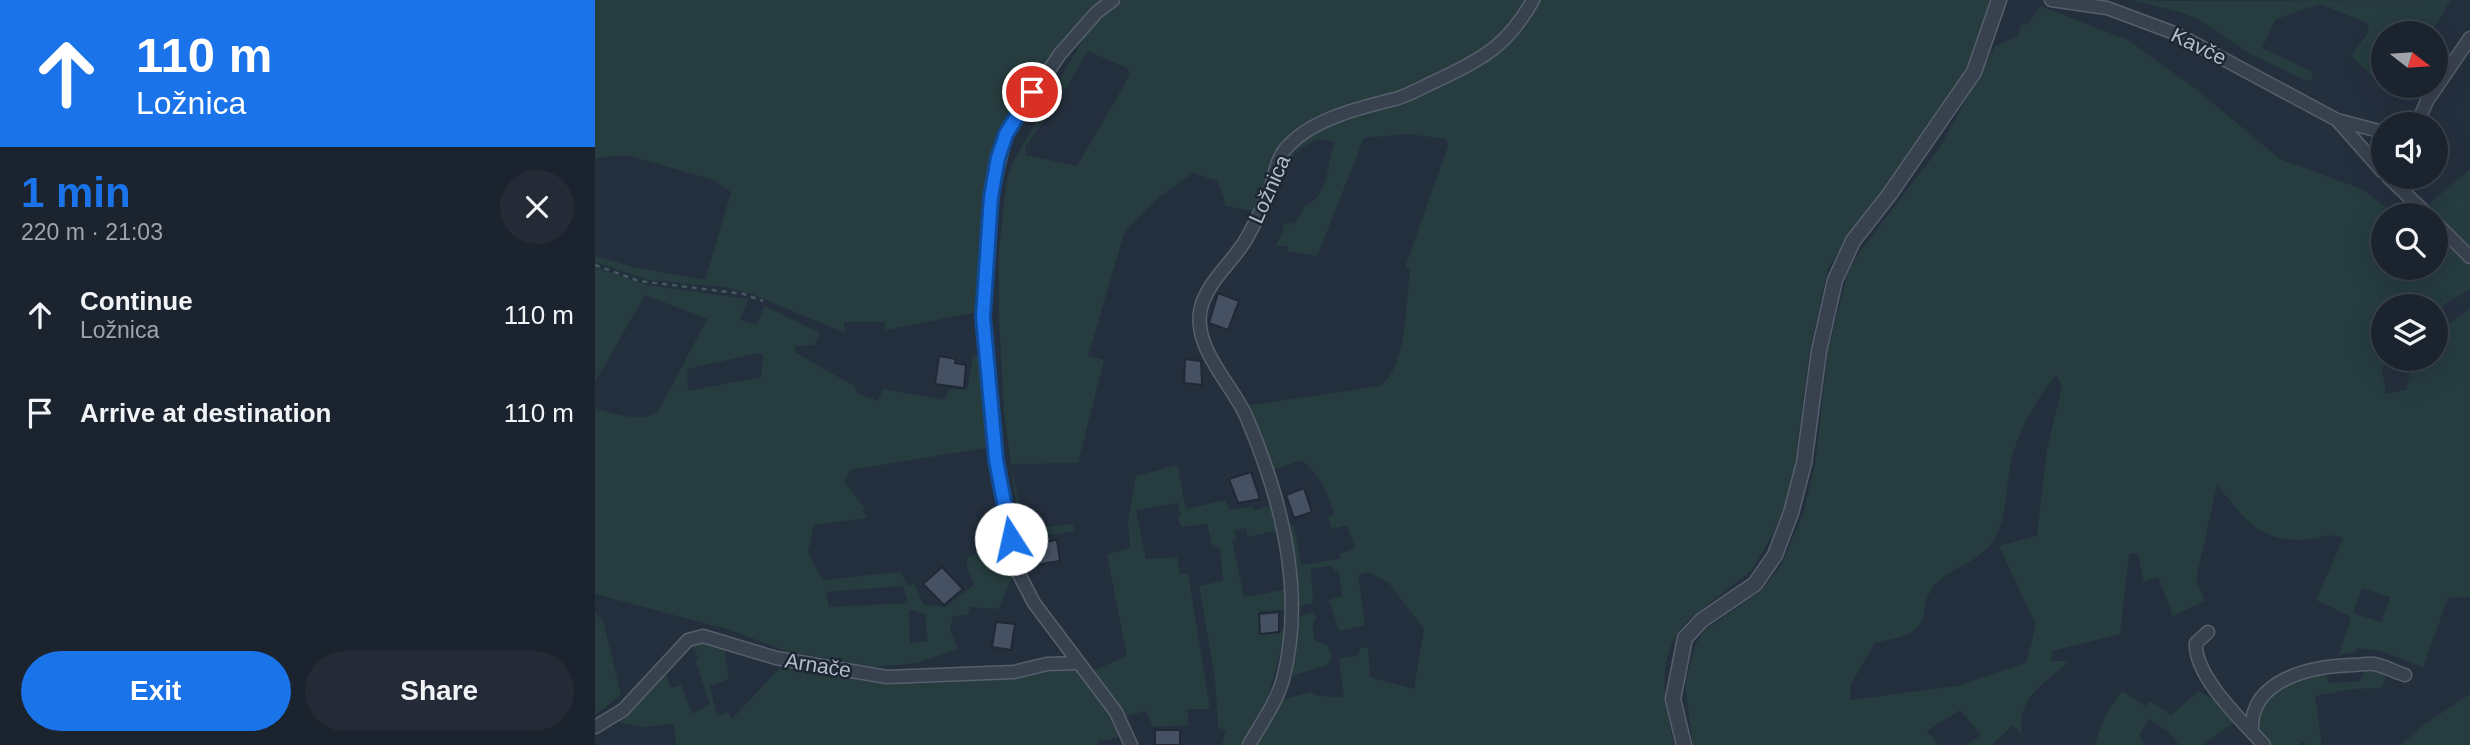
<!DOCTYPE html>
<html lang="en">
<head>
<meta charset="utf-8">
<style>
  :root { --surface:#1b232e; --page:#242b36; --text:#f1f3f6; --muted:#a0a4aa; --line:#39404a; --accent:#1a73e8 }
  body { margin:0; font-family:Arial,sans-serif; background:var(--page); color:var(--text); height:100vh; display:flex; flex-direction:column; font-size:26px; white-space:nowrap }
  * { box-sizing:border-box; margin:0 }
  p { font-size:23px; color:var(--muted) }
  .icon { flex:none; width:38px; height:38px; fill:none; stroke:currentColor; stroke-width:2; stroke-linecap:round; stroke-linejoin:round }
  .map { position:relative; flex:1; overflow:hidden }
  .drawer { display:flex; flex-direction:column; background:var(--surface); width:595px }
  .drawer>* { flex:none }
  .banner { background:#1a73e8; color:#fff; overflow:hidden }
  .needle { width:46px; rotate:107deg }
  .controls { position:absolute; left:1776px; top:21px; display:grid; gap:14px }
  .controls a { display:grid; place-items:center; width:77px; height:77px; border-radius:50%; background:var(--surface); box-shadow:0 7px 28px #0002,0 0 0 2px var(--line); font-size:35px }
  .pin { position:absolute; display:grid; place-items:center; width:60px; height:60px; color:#fff; margin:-30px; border:4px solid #fff; border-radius:50%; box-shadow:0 2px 7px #0007 }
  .me { position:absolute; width:77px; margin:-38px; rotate:350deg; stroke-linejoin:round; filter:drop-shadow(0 0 5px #0008) }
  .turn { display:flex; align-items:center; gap:24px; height:147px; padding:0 21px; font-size:32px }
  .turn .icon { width:91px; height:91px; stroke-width:2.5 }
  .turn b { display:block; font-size:49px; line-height:60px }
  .round { display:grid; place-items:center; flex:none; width:74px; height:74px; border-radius:37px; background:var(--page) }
  .summary { display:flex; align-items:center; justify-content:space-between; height:119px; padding:0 21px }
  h1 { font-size:42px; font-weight:700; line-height:52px; color:var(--accent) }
  .cta { display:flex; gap:14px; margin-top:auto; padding:14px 21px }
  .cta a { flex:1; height:80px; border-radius:42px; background:var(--accent); color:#fff; font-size:28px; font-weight:700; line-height:80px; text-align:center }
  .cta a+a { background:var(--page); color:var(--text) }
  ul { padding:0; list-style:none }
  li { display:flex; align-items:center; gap:21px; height:98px; padding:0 21px }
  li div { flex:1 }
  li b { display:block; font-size:26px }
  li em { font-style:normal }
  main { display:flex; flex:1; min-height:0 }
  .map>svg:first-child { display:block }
  .green { fill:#263c3f; fill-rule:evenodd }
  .building { fill:#455162; stroke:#1f2835; stroke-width:2 }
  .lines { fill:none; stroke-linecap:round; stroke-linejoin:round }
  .minor-casing { stroke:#565f6c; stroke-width:15 }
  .tertiary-casing { stroke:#565f6c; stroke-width:17 }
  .path { stroke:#44595c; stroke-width:2.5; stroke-dasharray:5 5; stroke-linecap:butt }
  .minor { stroke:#38414e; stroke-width:12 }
  .tertiary { stroke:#38414e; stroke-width:14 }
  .route-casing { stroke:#114b97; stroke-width:18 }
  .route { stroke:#1a73e8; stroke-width:12 }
  .labels { text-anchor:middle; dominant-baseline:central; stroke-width:5; stroke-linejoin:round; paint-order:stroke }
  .street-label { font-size:21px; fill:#b4bcc9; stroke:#1d2633 }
</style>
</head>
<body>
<main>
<section class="drawer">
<div class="banner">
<div class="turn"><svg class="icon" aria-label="ahead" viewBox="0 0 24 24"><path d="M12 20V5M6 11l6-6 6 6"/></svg><div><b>110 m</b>Ložnica</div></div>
</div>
<div class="summary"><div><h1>1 min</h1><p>220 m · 21:03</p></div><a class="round"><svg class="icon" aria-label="close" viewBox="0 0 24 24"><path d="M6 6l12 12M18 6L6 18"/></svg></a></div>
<ul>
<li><svg class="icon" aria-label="ahead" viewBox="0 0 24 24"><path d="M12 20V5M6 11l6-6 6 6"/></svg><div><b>Continue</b><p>Ložnica</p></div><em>110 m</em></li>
<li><svg class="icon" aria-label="arrive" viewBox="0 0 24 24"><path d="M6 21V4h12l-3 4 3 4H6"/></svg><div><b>Arrive at destination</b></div><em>110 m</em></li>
</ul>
<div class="cta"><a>Exit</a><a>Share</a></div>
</section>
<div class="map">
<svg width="1875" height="745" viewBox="0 0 1875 745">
  <rect width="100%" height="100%" fill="#242f3e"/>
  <g class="green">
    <path d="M0,0H510C468,44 418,92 400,152C386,198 388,259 384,308L378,313L291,330L289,322H249L250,333L157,294L128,287L53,280L0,262V256L38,267L110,280L136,192L119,180L31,155L0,158Z"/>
    <path d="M528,0H933L915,29L891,51L799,95L725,123L676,164L659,211L631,206L623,181L598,173L563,198L530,231L493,356L509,360L483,463L416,464L428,520L441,528L478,524L479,531L440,538L436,531L425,533L409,411L404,317V248L412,180L418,162L495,27ZM493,51L532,68L535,75L482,166L431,155L430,147L462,103Z"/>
    <path d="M944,0H1399L1372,70L1333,128L1257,230L1233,269L1215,348L1199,470L1191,504L1176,538L1157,570L1092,621C1059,656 1070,703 1079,745H658L683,701L716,692L723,696L749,697L744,659L764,655L765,648L773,647L775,677L819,689L829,629L793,582L772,572L763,575L770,625L744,631L734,600L747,596L744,572L739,571L737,566L716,568L718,603L700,607L692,526L699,525L706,565L745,559V554L760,548L752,525L736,529L733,517L739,514C733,491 725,476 707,460L675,471L649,406L785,386C812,368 811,302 815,270L810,267L853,146L851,139L813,134L769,138L722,256L693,251L692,246H680L688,233V226L694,222L699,225L709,207C737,192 730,166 740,142C720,134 708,146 693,160H690C710,114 858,87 901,55C921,40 931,22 944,0Z"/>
    <path d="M1537,0L1577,1L1857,0C1849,7 1848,16 1842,24C1831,39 1805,33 1788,33V76L1782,81L1756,56L1774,31L1772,23L1725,4L1681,19L1667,48L1718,72L1717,79L1712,81L1655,54L1608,22L1588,13Z"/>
    <path d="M1446,6L1533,40L1601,89L1685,159L1767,189L1801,215H1788V268H1841V230L1875,262V289L1852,302L1841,316V306H1788V359H1796L1787,368L1791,394L1811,390L1817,364L1823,359H1841V333L1875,309V597L1853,598L1828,667L1785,651L1762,648L1760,652L1744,655L1756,617L1721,600L1748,538C1735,533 1730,537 1716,539C1664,544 1652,521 1622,485L1601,580L1610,601L1578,616L1563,577L1549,582L1543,553L1534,554L1525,634L1457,651L1456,661H1474C1450,684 1418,700 1428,737L1418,725L1397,745H1371L1386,735L1365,710L1332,731L1344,745H1098L1090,685L1101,643L1110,630L1167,590L1186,565L1208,514L1220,464L1233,350L1253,272L1266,250L1345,147L1400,46L1423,36L1426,25L1433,24ZM1461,375L1467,386L1452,449L1442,536L1404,546L1441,625L1431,663L1362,686L1255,700L1256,684L1280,643C1301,637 1326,637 1329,612C1331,602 1332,595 1338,587C1356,566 1386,563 1400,538C1414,513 1410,481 1418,454C1426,425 1443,398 1461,375ZM1767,588L1795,597L1786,622L1758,613Z"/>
    <path d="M1875,169V251L1833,205Z"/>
    <path d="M0,267L52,285L153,299L145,320L161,325L170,306L225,333L219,345L201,346L200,352L259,386L264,394L283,401L288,389L349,400L355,389L372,390L378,356H389L396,447L256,470L249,481L270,508L268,511L272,518L219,525L213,552L227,580L305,572L314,586L319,583L329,605L350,607L379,585L371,564L373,557L398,543L409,545L421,570L403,609L375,607L373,615L358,616L355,630L363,649L321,663L282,667L193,652L135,630L0,594V408C20,414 43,423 63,412L112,319L50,295L0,382ZM163,353L168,355L166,377L93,391L92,369ZM308,586L313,603L234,607L231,592ZM314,609L330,614L333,641L315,643Z"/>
    <path d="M582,465L591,509L630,500L635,510L657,506L660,510L677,505L685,530L653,537L651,528L639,531L642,539L637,540L649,597L693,589V610L664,611L667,633L691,631L672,701L647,745H627L631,730L623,728L620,678L604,586L628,581L625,547H618L612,524L586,527L582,517L586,516L583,503L541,510L551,559L582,557L585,574L593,573L615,709H592L594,725L558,727L551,711L528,717L499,670L532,656L512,554L535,548L533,521L541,476Z"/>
    <path d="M717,612L722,617L718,623L719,640L732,645L738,657L732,665L697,676L692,673L700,617Z"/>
    <path d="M0,613L8,621L26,695L0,715Z"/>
    <path d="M112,641L129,645L134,679L115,686L122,716L133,712L137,719L190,662L256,676L422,678L457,668L481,665L513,706L524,733L522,738L504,741L502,745H81L79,724L47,727L25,723V718L71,674L76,688L86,685L97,714L115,704L101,662L103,657L97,644Z"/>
    <path d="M1772,661L1788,665L1790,680L1787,688L1758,689L1720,696L1727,745H1711L1708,742L1704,745H1673L1655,716L1698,672L1727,662L1734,683L1765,681Z"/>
    <path d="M1527,691L1550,706L1555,701L1576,715L1604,691L1626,704L1641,721L1608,745H1584L1575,733L1554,719L1544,735L1549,742L1547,745H1499L1512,712Z"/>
    <path d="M1875,694V745H1806L1827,726Z"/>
  </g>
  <g class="building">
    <path d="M623,293L644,301L633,330L614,323Z"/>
    <path d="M344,356L361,359L360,363L371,365L369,388L340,384Z"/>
    <path d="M590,359L606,361L607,385L589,383Z"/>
    <path d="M656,472L665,499L643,503L634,479Z"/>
    <path d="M709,488L717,512L699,518L691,495Z"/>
    <path d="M462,540L465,561L440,565L437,543Z"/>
    <path d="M347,567L368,589L349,605L328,584Z"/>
    <path d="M684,612V632L665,634L664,614Z"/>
    <path d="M401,622L420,624L416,650L397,647Z"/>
    <rect x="560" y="730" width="25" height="15"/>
  </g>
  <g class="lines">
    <defs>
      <g id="minor">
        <path d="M518,0L502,12L465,54L411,134L396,197L388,317L401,460L425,576L439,603L521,712L536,745"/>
        <path d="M1456,0L1512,8L1582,34L1742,120L1788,132"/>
        <path d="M1742,120L1788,172"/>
        <path d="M1822,124L1832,101L1875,38"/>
        <path d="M1793,177L1833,215"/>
        <path d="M1841,223L1875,257"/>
        <path d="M1613,632L1601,643C1599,676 1647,721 1669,745"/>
        <path d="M0,727L28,710L93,640L108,636L181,658L292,677L419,672L452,664L484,663"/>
        <path d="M1657,731C1654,679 1717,666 1758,665C1765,665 1772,663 1779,664C1790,666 1800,672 1810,675"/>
        <path d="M654,745C665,725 682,702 688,679C711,591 686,497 651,416C636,382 592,343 608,301C617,278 637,262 650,241C658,228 665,212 672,198C680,181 679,159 694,145C720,118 765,108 800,99C815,95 829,86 843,80C888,59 913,45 938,0"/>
      </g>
      <path id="tertiary" d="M1089,745L1078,699L1090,638L1107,620L1160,584L1180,555L1196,513L1209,463L1224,351L1240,280L1258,241L1294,195L1379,72L1404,0"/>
    </defs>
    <use href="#minor" class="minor-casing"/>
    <use href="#tertiary" class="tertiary-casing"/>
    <path class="path" d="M0,265L44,281L149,294L168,301"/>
    <use href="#minor" class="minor"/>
    <use href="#tertiary" class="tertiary"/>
  </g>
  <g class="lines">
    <defs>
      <path id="route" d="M416,539L401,460L388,317L396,197L403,158L411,134L437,92"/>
    </defs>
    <use href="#route" class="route-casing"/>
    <use href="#route" class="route"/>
  </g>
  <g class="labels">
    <g class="street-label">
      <text transform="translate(1604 46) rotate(26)">Kavče</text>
      <text transform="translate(674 189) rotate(-66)">Ložnica</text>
      <text transform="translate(223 665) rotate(9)">Arnače</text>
    </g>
  </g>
</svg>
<div class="controls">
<a><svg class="needle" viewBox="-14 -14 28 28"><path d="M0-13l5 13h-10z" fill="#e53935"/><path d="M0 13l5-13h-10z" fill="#a0a4aa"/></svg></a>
<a><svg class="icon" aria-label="sound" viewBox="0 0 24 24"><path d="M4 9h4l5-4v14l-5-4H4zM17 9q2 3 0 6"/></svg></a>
<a><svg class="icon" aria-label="search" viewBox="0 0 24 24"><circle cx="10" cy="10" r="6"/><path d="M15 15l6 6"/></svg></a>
<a><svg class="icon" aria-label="layers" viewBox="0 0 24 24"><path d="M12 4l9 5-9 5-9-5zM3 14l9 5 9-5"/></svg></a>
</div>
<div class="pin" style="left:437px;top:92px;background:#d93025"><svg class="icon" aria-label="arrive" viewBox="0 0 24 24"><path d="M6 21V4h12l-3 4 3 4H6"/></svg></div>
<svg class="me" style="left:416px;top:539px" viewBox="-20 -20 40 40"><circle r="19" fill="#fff"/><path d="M0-13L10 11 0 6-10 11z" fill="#1a73e8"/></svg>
</div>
</main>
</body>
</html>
